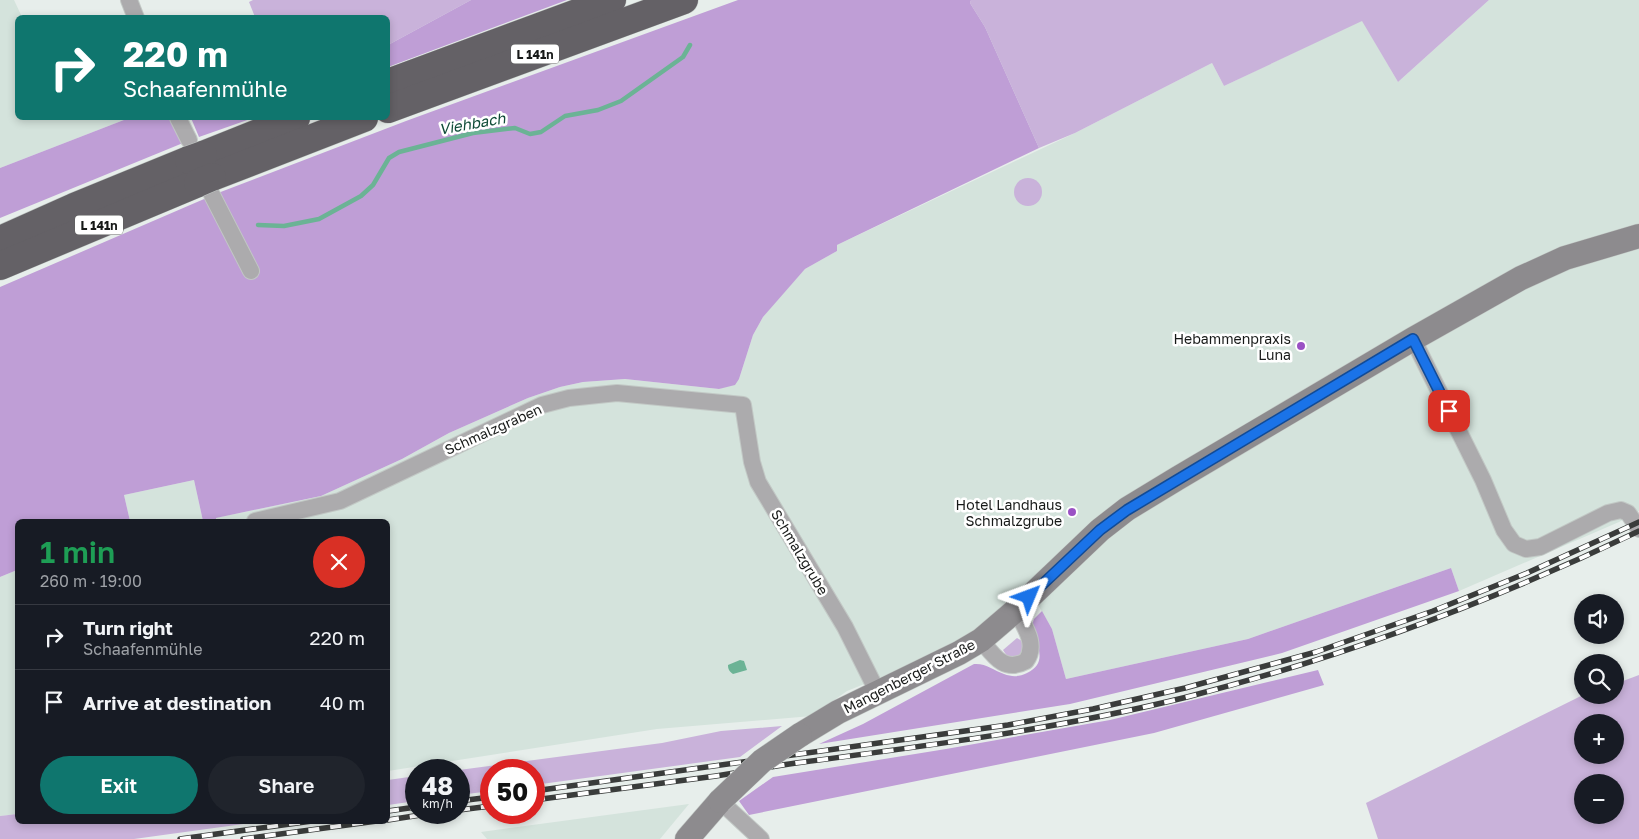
<!DOCTYPE html>
<html lang="en">
<head>
<meta charset="utf-8">
<style>
  :root { --surface:#171b24; --page:#20242c; --text:#f1f3f6; --muted:#9ea1a6; --line:#363941; --accent:#0f766e }
  body { margin:0; font-family:"Golos Text",sans-serif; background:var(--page); color:var(--text); height:100vh; display:flex; flex-direction:column; font-size:19px; white-space:nowrap }
  * { box-sizing:border-box; margin:0 }
  p { font-size:16px; color:var(--muted) }
  .icon { flex:none; width:28px; height:28px; fill:none; stroke:currentColor; stroke-width:2; stroke-linecap:round; stroke-linejoin:round }
  .map { position:relative; flex:1; overflow:hidden }
  .drawer { position:absolute; left:15px; top:519px; width:375px; height:305px; display:flex; flex-direction:column; background:var(--surface); border-radius:8px; box-shadow:0 2px 8px #0003 }
  .drawer>* { flex:none }
  .banner { position:absolute; left:15px; top:15px; width:375px; height:105px; border-radius:8px; box-shadow:0 2px 8px #0003; background:#0f766e; color:#fff; overflow:hidden }
  .tools { position:absolute; left:1574px; top:594px; display:grid; gap:10px }
  .tools a { display:grid; place-items:center; width:50px; height:50px; border-radius:50%; background:var(--surface); box-shadow:0 2px 8px #0003; font-size:25px }
  .speed { position:absolute; left:405px; top:759px; display:flex; gap:10px; font-size:25px; font-weight:700; text-align:center }
  .speed>* { display:grid; place-content:center; width:65px; height:65px; border-radius:50%; background:var(--surface); box-shadow:0 2px 8px #0003; line-height:1 }
  .speed small { font-size:12px; font-weight:400 }
  .speed .limit { border:8px solid #d22; background:#fff; color:#111 }
  .pin { position:absolute; display:grid; place-items:center; width:42px; height:42px; color:#fff; margin:-21px; border-radius:10px; box-shadow:0 2px 8px #0006 }
  .me { position:absolute; width:55px; margin:-28px; rotate:46deg; stroke-linejoin:round; filter:drop-shadow(0 0 4px #0008) }
  .turn { display:flex; align-items:center; gap:18px; height:105px; padding:0 25px; font-size:22px }
  .turn .icon { width:65px; height:65px; stroke-width:2.5 }
  .turn b { display:block; font-size:35px; line-height:42px }
  .round { display:grid; place-items:center; flex:none; width:52px; height:52px; border-radius:26px; background:var(--page) }
  .headline { display:flex; align-items:center; justify-content:space-between; height:85px; padding:0 25px }
  h1 { font-size:30px; font-weight:600; line-height:38px; color:#1e9e55 }
  .button { display:flex; gap:10px; margin-top:auto; padding:10px 25px }
  .button a { flex:1; height:58px; border-radius:30px; background:var(--accent); color:#fff; font-size:20px; font-weight:600; line-height:58px; text-align:center }
  .button a+a { background:var(--page); color:var(--text) }
  ul { padding:0; list-style:none }
  li { display:flex; align-items:center; gap:15px; height:65px; padding:0 25px; border-top:1px solid var(--line) }
  li div { flex:1 }
  li b { display:block; font-size:19px }
  li em { font-style:normal }
  .map>svg:first-child { display:block }
  .built { fill:#d4e3dc }
  .green { fill:#c9b2da; fill-rule:evenodd }
  .forest { fill:#bf9ed6 }
  .water { fill:#6bb395 }
  .lines { fill:none; stroke-linecap:round; stroke-linejoin:round }
  .stream { stroke:#6bb395; stroke-width:4.5 }
  .street-casing { stroke:#c2c8c5; stroke-width:18 }
  .secondary-casing { stroke:#c2c8c5; stroke-width:25 }
  .highway-casing { stroke:#c2c8c5; stroke-width:29 }
  .street { stroke:#acabad; stroke-width:16 }
  .secondary { stroke:#8d8b8e; stroke-width:24 }
  .highway { stroke:#646166; stroke-width:28 }
  .rail-casing { stroke:#3a3c3b; stroke-width:5.5 }
  .rail { stroke:#fff; stroke-width:4; stroke-dasharray:11; stroke-linecap:butt }
  .secondary-bridge-casing { stroke:#c2c8c5; stroke-width:25; stroke-linecap:butt }
  .highway-bridge-casing { stroke:#c2c8c5; stroke-width:29; stroke-linecap:butt }
  .secondary-bridge { stroke:#8d8b8e; stroke-width:24 }
  .highway-bridge { stroke:#646166; stroke-width:28 }
  .route-casing { stroke:#114b97; stroke-width:12 }
  .route { stroke:#1a73e8; stroke-width:9 }
  .poi-dot { fill:#9a51c4; stroke:#fff; stroke-width:2 }
  .labels { text-anchor:middle; dominant-baseline:central; stroke-width:5; stroke-linejoin:round; paint-order:stroke }
  .shield { fill:#fff; stroke:#5d5e5d; stroke-width:1 }
  .shield-label { font-size:12px; font-weight:bold; fill:#171918 }
  .poi-label { font-size:14px; fill:#171918; stroke:#fff; text-anchor:end }
  .street-label { font-size:14px; fill:#171918; stroke:#fff }
  .water-label { font-size:15px; font-style:italic; fill:#104c38; stroke:#fff }
</style>
</head>
<body>
<div class="map">
<svg width="1639" height="839" viewBox="0 0 1639 839">
  <rect width="100%" height="100%" fill="#e7eeeb"/>
  <g class="built">
    <path d="M0,0H14L22,17L18,18V118H129L0,168Z"/>
    <path d="M1489,0H1639V511L1619,522L1459,591L1451,568L1248,639L1066,679L1052,629L1027,586L962,640L899,670L847,691L812,716L657,729L388,771V521H216L215,518L321,496L402,459L449,433L528,398L560,387L583,382L625,379L719,389L739,379L753,335L763,317L775,302L805,269L837,251V245L1075,133L1212,63L1224,86L1362,20L1398,82Z"/>
    <path d="M194,480L203,521H130L124,495Z"/>
    <path d="M17,570V814L0,816V577Z"/>
    <path d="M689,804L660,839H487L481,832Z"/>
  </g>
  <g class="green">
    <path d="M253,0H471L388,45V18L255,17L249,2Z"/>
    <path d="M971,0H1489L1398,82L1362,21L1224,86L1212,63L1075,133L1039,148L985,27L970,3Z"/>
    <circle cx="1028" cy="192" r="14"/>
    <path d="M1017,638L1022,641L1024,651L1017,658L1007,656L1003,650Z"/>
    <path d="M1639,675V839H1378L1366,803L1583,695H1615V684ZM1582,722H1615V755H1582ZM1582,782H1615V815H1582Z"/>
    <path d="M782,726L740,757L534,785V770H491V791L459,795V770L662,743L721,731Z"/>
    <path d="M416,776V801L388,805V780Z"/>
    <path d="M17,814L18,821H265L134,839H0V816Z"/>
  </g>
  <g class="forest">
    <path d="M471,0H567L388,67V45Z"/>
    <path d="M738,0H971L970,3L985,27L1039,148L837,245V251L805,269L763,317L753,335L739,379L735,385L719,389L625,379L583,382L560,387L528,398L449,433L402,459L321,496L216,518V521H203L194,480L124,495L130,521H18L17,570L0,577V287L218,193L406,121Z"/>
    <path d="M129,118H170L183,143L0,218V168Z"/>
    <path d="M191,118H253L199,137Z"/>
    <path d="M1451,568L1459,591L1282,653L1070,704L819,744L863,724L974,664C986,663 993,670 1004,674C1012,677 1019,677 1027,673C1050,662 1035,643 1032,625L1034,619L1042,611L1052,629L1066,679L1248,639Z"/>
    <path d="M1318,670L1324,685L1154,733L749,815L739,801L773,777L946,749L1110,720Z"/>
  </g>
  <path class="water" d="M740,660L744,661L747,670L733,674C729,671 728,669 728,665Z"/>
  <g class="lines">
    <path class="stream" d="M258,225L284,226L319,219L361,196L373,185L389,158L399,152L473,133L515,128L530,134L541,132L565,116L598,110L621,101L683,57L690,45"/>
    <defs>
      <g id="street">
        <path d="M129,0L136,18"/>
        <path d="M178,118L189,140"/>
        <path d="M212,195L251,271"/>
        <path d="M1413,339L1483,480L1504,530L1514,544L1526,549L1540,547L1608,513L1621,510L1628,513L1639,529"/>
        <path d="M255,521L340,501L542,405L569,398L617,393L743,405L752,462L758,482L845,627L878,693"/>
        <path d="M981,640C994,656 1004,673 1026,661C1038,644 1024,626 1016,610"/>
        <path d="M720,801L761,839"/>
      </g>
      <g id="secondary">
        <path d="M800,735L838,712L959,653L981,640L1016,610L1100,530L1127,509L1178,478L1413,339L1521,278L1565,258L1639,236"/>
        <path d="M687,839L720,801"/>
      </g>
      <g id="highway">
        <path d="M388,83L612,0"/>
        <path d="M388,109L684,0"/>
        <path d="M203,155L296,118"/>
        <path d="M212,177L364,118"/>
        <path d="M0,240L74,207L189,160"/>
        <path d="M0,266L198,183"/>
      </g>
    </defs>
    <use href="#street" class="street-casing"/>
    <use href="#secondary" class="secondary-casing"/>
    <use href="#highway" class="highway-casing"/>
    <use href="#street" class="street"/>
    <use href="#secondary" class="secondary"/>
    <use href="#highway" class="highway"/>
    <defs>
      <g id="rail">
        <path d="M534,791L1008,725L1093,709L1185,688L1316,652L1433,611L1527,573L1639,522"/>
        <path d="M534,800C595,792 655,784 716,776C743,772 769,767 796,763C927,746 1058,729 1187,697C1343,657 1494,601 1639,531"/>
        <path d="M459,801L491,797"/>
        <path d="M459,810L491,806"/>
        <path d="M388,811L416,807"/>
        <path d="M388,820L440,812"/>
        <path d="M180,839L312,821"/>
        <path d="M243,839L377,821"/>
      </g>
    </defs>
    <use href="#rail" class="rail-casing"/>
    <use href="#rail" class="rail"/>
    <defs>
      <path id="secondary-bridge" d="M720,801L762,761L800,735"/>
      <g id="highway-bridge">
        <path d="M189,160L203,155"/>
        <path d="M198,183L212,177"/>
      </g>
    </defs>
    <use href="#secondary-bridge" class="secondary-bridge-casing"/>
    <use href="#highway-bridge" class="highway-bridge-casing"/>
    <use href="#secondary-bridge" class="secondary-bridge"/>
    <use href="#highway-bridge" class="highway-bridge"/>
  </g>
  <g class="lines">
    <defs>
      <path id="route" d="M1029,597L1100,530L1127,510L1413,339L1449,411"/>
    </defs>
    <use href="#route" class="route-casing"/>
    <use href="#route" class="route"/>
  </g>
  <g class="poi-dot">
    <circle cx="1301" cy="346" r="5"/>
    <circle cx="1072" cy="512" r="5"/>
  </g>
  <g class="labels">
    <g class="shield">
      <rect x="511" y="44.5" width="48" height="19" rx="4"/>
      <rect x="75" y="215.5" width="48" height="19" rx="4"/>
    </g>
    <g class="shield-label">
      <text x="535" y="54">L 141n</text>
      <text x="99" y="225">L 141n</text>
    </g>
    <g class="poi-label">
      <text x="1291" y="338">Hebammenpraxis<tspan x="1291" dy="16">Luna</tspan></text>
      <text x="1062" y="504">Hotel Landhaus<tspan x="1062" dy="16">Schmalzgrube</tspan></text>
    </g>
    <g class="street-label">
      <text transform="translate(493 429) rotate(-24)">Schmalzgraben</text>
      <text transform="translate(800 552) rotate(59)">Schmalzgrube</text>
      <text transform="translate(909 676) rotate(-27)">Mangenberger Straße</text>
    </g>
    <g class="water-label">
      <text transform="translate(472 123) rotate(-10)">Viehbach</text>
    </g>
  </g>
</svg>
<div class="tools">
<a><svg class="icon" aria-label="sound" viewBox="0 0 24 24"><path d="M4 9h4l5-4v14l-5-4H4zM17 9q2 3 0 6"/></svg></a>
<a><svg class="icon" aria-label="search" viewBox="0 0 24 24"><circle cx="10" cy="10" r="6"/><path d="M15 15l6 6"/></svg></a>
<a>+</a>
<a>−</a>
</div>
<div class="speed"><div>48<small>km/h</small></div><div class="limit">50</div></div>
<div class="pin" style="left:1449px;top:411px;background:#d93025"><svg class="icon" aria-label="arrive" viewBox="0 0 24 24"><path d="M6 21V4h12l-3 4 3 4H6"/></svg></div>
<svg class="me" style="left:1029px;top:597px" viewBox="-20 -20 40 40"><path d="M0-17L14 15 0 8-14 15z" fill="#1a73e8" stroke="#fff" stroke-width="4"/></svg>
<div class="banner">
<div class="turn"><svg class="icon" aria-label="right" viewBox="0 0 24 24"><path d="M7 20v-9h11M14 6l5 5-5 5"/></svg><div><b>220 m</b>Schaafenmühle</div></div>
</div>
<section class="drawer">
<div class="headline"><div><h1>1 min</h1><p>260 m · 19:00</p></div><a class="round" style="background:#d93025;color:#fff"><svg class="icon" aria-label="close" viewBox="0 0 24 24"><path d="M6 6l12 12M18 6L6 18"/></svg></a></div>
<ul>
<li><svg class="icon" aria-label="right" viewBox="0 0 24 24"><path d="M7 20v-9h11M14 6l5 5-5 5"/></svg><div><b>Turn right</b><p>Schaafenmühle</p></div><em>220 m</em></li>
<li><svg class="icon" aria-label="arrive" viewBox="0 0 24 24"><path d="M6 21V4h12l-3 4 3 4H6"/></svg><div><b>Arrive at destination</b></div><em>40 m</em></li>
</ul>
<div class="button"><a>Exit</a><a>Share</a></div>
</section>
</div>
</body>
</html>
